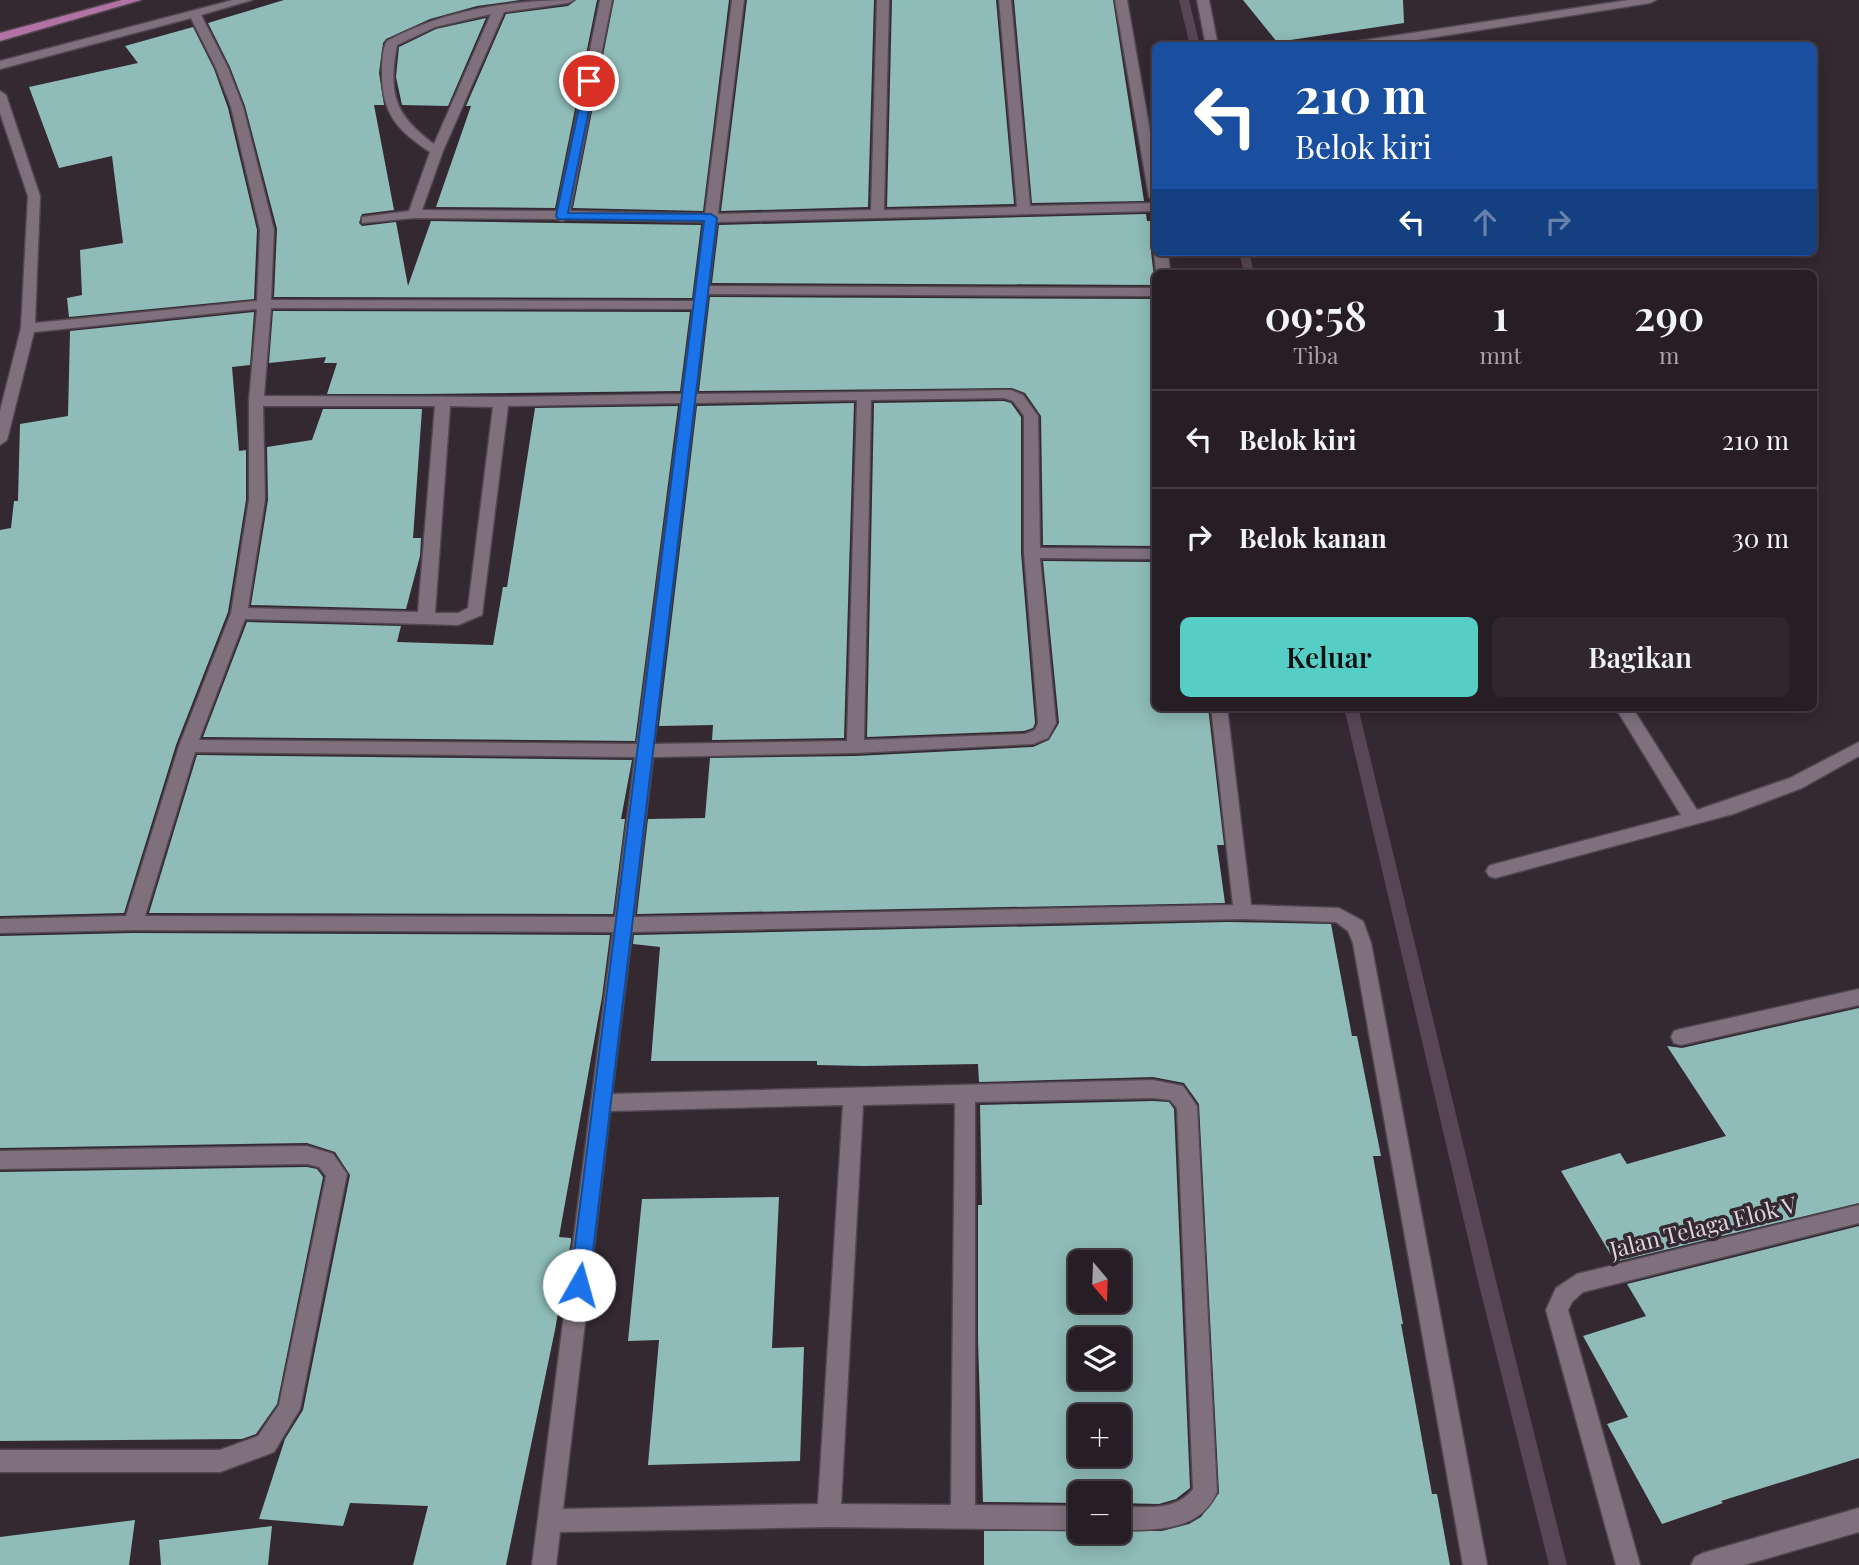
<!DOCTYPE html>
<html lang="id">
<head>
<meta charset="utf-8">
<style>
  :root { --surface:#271e25; --page:#2f272d; --text:#f1f3f6; --muted:#a4a2a7; --line:#433c42; --accent:#55cec6 }
  body { margin:0; font-family:"Playfair Display",serif; background:var(--page); color:var(--text); height:100vh; display:flex; flex-direction:column; font-size:26px; white-space:nowrap }
  * { box-sizing:border-box; margin:0 }
  p { font-size:23px; color:var(--muted) }
  .icon { flex:none; width:38px; height:38px; fill:none; stroke:currentColor; stroke-width:2; stroke-linecap:round; stroke-linejoin:round }
  .map { position:relative; flex:1; overflow:hidden }
  .side { position:absolute; left:1152px; top:270px; width:665px; height:441px; display:flex; flex-direction:column; background:var(--surface); border-radius:10px; box-shadow:0 4px 18px #0003,0 0 0 2px var(--line) }
  .side>* { flex:none }
  .guide { position:absolute; left:1152px; top:42px; width:665px; height:214px; border-radius:10px; box-shadow:0 4px 18px #0003,0 0 0 2px var(--line); background:#1a4fa0; color:#fff; overflow:hidden }
  .needle { width:46px; rotate:161deg }
  .fabs { position:absolute; left:1068px; top:1250px; display:grid; gap:14px }
  .fabs a { display:grid; place-items:center; width:63px; height:63px; border-radius:10px; background:var(--surface); box-shadow:0 4px 18px #0003,0 0 0 2px var(--line); font-size:35px }
  .pin { position:absolute; display:grid; place-items:center; width:60px; height:60px; color:#fff; margin:-30px; border:4px solid #fff; border-radius:50%; box-shadow:0 2px 7px #0007 }
  .me { position:absolute; width:77px; margin:-38px; rotate:7deg; stroke-linejoin:round; filter:drop-shadow(0 0 5px #0008) }
  .turn { display:flex; align-items:center; gap:24px; height:147px; padding:0 28px; font-size:32px }
  .turn .icon { width:91px; height:91px; stroke-width:2.5 }
  .turn b { display:block; font-size:49px; line-height:60px }
  .lanes { display:flex; align-items:center; height:66px; padding:0 28px; background:#0003; justify-content:center; gap:35px; direction:ltr }
  .lanes .off { opacity:.35 }
  .eta { display:flex; justify-content:space-evenly; align-items:center; height:119px; text-align:center }
  .eta b { font-size:42px; font-weight:600; line-height:49px }
  .cta { display:flex; gap:14px; margin-top:auto; padding:14px 28px }
  .cta a { flex:1; height:80px; border-radius:10px; background:var(--accent); color:#111; font-size:28px; font-weight:600; line-height:80px; text-align:center }
  .cta a+a { background:var(--page); color:var(--text) }
  ul { padding:0; list-style:none }
  li { display:flex; align-items:center; gap:21px; height:98px; padding:0 28px; border-top:2px solid var(--line) }
  li div { flex:1 }
  li b { display:block; font-size:26px }
  li em { font-style:normal }
  .map>svg:first-child { display:block }
  .lines { fill:none; stroke-linecap:round; stroke-linejoin:round }
  .stream { fill:#584654; fill-rule:evenodd }
  .building { fill:#8fbcb8; fill-rule:evenodd }
  .service-casing { stroke:#51474f; stroke-width:3 }
  .minor-casing { stroke:#51474f; stroke-width:3 }
  .primary-casing { stroke:#51474f; stroke-width:3 }
  .service { fill:#7f707b; fill-rule:evenodd }
  .minor { fill:#7f707b; fill-rule:evenodd }
  .primary { fill:#b272a4; fill-rule:evenodd }
  .route { fill:#1a73e8; stroke:#114b97; stroke-width:2 }
  .labels { text-anchor:middle; dominant-baseline:central; stroke-width:7; stroke-linejoin:round; paint-order:stroke }
  .near-street-label { font-size:23px; fill:#ddd4da; stroke:#342831 }
</style>
</head>
<body>
<div class="map">
<svg width="1859" height="1565" viewBox="0 0 1859 1565">
  <rect width="100%" height="100%" fill="#342831"/>
  <g class="lines">
    <g class="stream">
      <path d="M1179,0H1189L1200,46H1190Z"/>
      <path d="M1239,252H1249L1254,273H1244Z"/>
      <path d="M1344,707H1358L1496,1281L1567,1565H1549L1478,1281Z"/>
    </g>
  </g>
  <g class="building">
    <path d="M284,0H520L477,6L430,19L386,39L383,43L379,73L384,105H374L394,210L362,214L359,223L362,226L396,222L408,286L431,221L701,225L692,298L274,297L277,229L245,106L230,67L208,23Z"/>
    <path d="M576,0H597L555,208L436,207L471,106H466L506,14L568,6Z"/>
    <path d="M614,0H729L703,211L573,208Z"/>
    <path d="M747,0H874L868,207L721,211Z"/>
    <path d="M892,0H996L1014,204L887,207Z"/>
    <path d="M1014,0H1113L1144,201L1032,203Z"/>
    <path d="M1243,0H1403L1404,23L1277,42Z"/>
    <path d="M486,18L448,106L402,105L396,77L399,47L436,29Z"/>
    <path d="M193,27L214,69L228,108L257,230L254,299L69,317L67,298L82,295L80,250L123,243L112,156L59,168L29,87L138,63L125,46Z"/>
    <path d="M1146,214L1147,221H1154V249L1151,252L1155,285L712,283L719,225Z"/>
    <path d="M710,297L1155,299V546L1043,545L1041,416L1025,393L1012,388L699,391Z"/>
    <path d="M273,311L690,312L680,391L423,394H327L337,363H324L326,357L269,363Z"/>
    <path d="M254,312L250,365L232,367L239,451L246,450V500L228,612L176,745L124,913L0,916V530L11,528L14,501H18L20,424L68,416L70,331Z"/>
    <path d="M1004,401L1011,403L1021,417V553L1035,723L1033,728L1024,731L867,737L874,403Z"/>
    <path d="M854,403L844,738L712,740L713,725L659,726L697,406Z"/>
    <path d="M678,406L635,741L203,737L247,622L401,626L397,642L493,645L503,587H507L535,408Z"/>
    <path d="M323,409H422L413,538H421L420,556L406,609L251,605L268,500L267,447L312,440Z"/>
    <path d="M1043,561L1155,562V707H1208L1224,845H1217L1225,903L637,914L648,819L705,818L710,758L855,756L1033,747L1049,740L1059,723Z"/>
    <path d="M197,755L632,760L621,819H625L613,914L149,913Z"/>
    <path d="M1228,922L1331,924L1352,1036H1357L1381,1156H1373L1403,1324H1401L1432,1494H1437L1450,1565H984V1531H1162L1189,1524L1201,1517L1219,1493L1199,1104L1184,1083L1153,1077L979,1082L978,1064L864,1066L817,1065V1061H651L660,947L633,944L634,935Z"/>
    <path d="M133,933L610,935L602,997L559,1237L571,1238V1241L555,1330L506,1565H413L428,1506L350,1503L343,1526L259,1519L285,1439L303,1410L350,1175L335,1152L307,1143L0,1148V936Z"/>
    <path d="M1859,1008V1203L1615,1262L1561,1171L1620,1153L1627,1164L1726,1136L1667,1046L1682,1048Z"/>
    <path d="M1153,1101L1169,1102L1174,1109L1190,1488L1176,1499L1159,1504L1118,1503V1493H1080V1503L983,1502L978,1340V1205H982L980,1105ZM1080,1262H1118V1300H1080ZM1080,1339H1118V1377H1080ZM1080,1416H1118V1454H1080Z"/>
    <path d="M307,1167L317,1169L323,1177L277,1404L256,1434L242,1439L0,1441V1172Z"/>
    <path d="M779,1197L772,1348L804,1347L800,1461L648,1465L659,1340L628,1341L642,1199Z"/>
    <path d="M1859,1226V1458L1721,1501L1723,1503L1662,1524L1607,1424L1628,1417L1583,1336L1646,1316L1627,1284Z"/>
    <path d="M135,1520L129,1565H0V1537Z"/>
    <path d="M272,1526L268,1565H161L159,1540Z"/>
  </g>
  <g class="lines">
    <defs>
      <path id="service" d="M1615,707H1632L1697,810L1790,778L1859,742V756L1802,788L1733,814L1495,878L1489,876L1486,871L1489,866L1495,864L1681,815Z"/>
      <g id="minor">
        <path d="M233,0H252L201,15L228,68L243,107L274,230L271,300L694,301L704,222L567,219L562,221L557,219L414,218L362,223V217L409,211L430,152C397,130 382,114 382,73C382,62 382,50 387,41C443,10 510,0 574,0L568,3L504,12L443,151L422,210L557,211L600,0H612L570,211L705,214L732,0H744L718,214L871,210L877,0H889L884,210L1017,207L999,0H1011L1030,206L1155,203V211L717,222L709,286L1155,288V296L708,294L696,394L1011,390L1023,395L1038,416L1040,548L1155,549V559L1040,558L1056,723L1048,738L1033,744L855,753L653,757L634,917L1233,905L1211,707H1227L1251,905L1339,908L1363,921L1371,943L1487,1565H1463L1353,943L1348,931L1336,922L1243,919L632,932L612,1094L1153,1080L1183,1086L1197,1106L1217,1492C1200,1532 1155,1530 1118,1530V1506C1145,1507 1175,1512 1193,1489L1177,1108L1170,1100L1153,1098L975,1102V1505L1080,1506V1530L829,1527L560,1532L556,1565H532L613,932L133,930L0,933V919L126,916L179,746L231,613L249,500V401L257,309L34,332L7,440L0,445V411L21,328L28,196L0,113V91L6,95L40,196L35,323L257,301L260,230L231,107L216,68L191,18L0,69V61ZM491,14L434,144C394,115 388,93 397,45L435,27ZM271,308L693,309L682,394L501,397L264,396ZM1004,398L1013,401L1024,416V553L1038,723L1035,730L1025,734L864,740L871,400ZM857,400L847,741L654,744L695,403ZM681,403L637,744L199,740L245,619L458,625L482,615L508,406ZM263,406H435L418,612L248,608L265,500ZM450,406L493,407L468,608L458,613H435ZM195,752L635,757L615,917L145,916ZM955,1103L951,1505L841,1504L863,1105ZM843,1105L818,1504L563,1509L610,1111Z"/>
        <path d="M1115,0H1127L1155,160V201L1149,197Z"/>
        <path d="M1197,0H1209L1218,46H1206Z"/>
        <path d="M1628,0H1656L1650,3L1379,46H1347L1353,42Z"/>
        <path d="M1154,252H1168L1170,273H1156Z"/>
        <path d="M1859,989V1005L1681,1045L1674,1043L1671,1037L1674,1031L1681,1029Z"/>
        <path d="M307,1146L333,1154L347,1174L300,1409L274,1452L220,1472H0V1450H220L258,1436L279,1405L326,1176L319,1167L307,1164L0,1169V1151Z"/>
        <path d="M1859,1205V1223L1583,1292L1572,1302L1568,1310L1640,1565H1616L1546,1310L1556,1288L1577,1274Z"/>
        <path d="M1859,1508V1532L1744,1565H1691L1695,1557L1703,1553Z"/>
      </g>
      <path id="primary" d="M122,0H141L0,41V33Z"/>
    </defs>
    <use href="#service" class="service-casing"/>
    <use href="#minor" class="minor-casing"/>
    <use href="#primary" class="primary-casing"/>
    <use href="#service" class="service"/>
    <use href="#minor" class="minor"/>
    <use href="#primary" class="primary"/>
  </g>
  <path class="route" d="M585,79L595,81L568,213L711,214L717,218L589,1285L586,1292L579,1294L572,1292L570,1285L704,221L558,219L556,216Z"/>
  <g class="labels">
    <g class="near-street-label">
      <text transform="translate(1703 1226) rotate(-14)">Jalan Telaga Elok V</text>
    </g>
  </g>
</svg>
<div class="fabs">
<a><svg class="needle" viewBox="-14 -14 28 28"><path d="M0-13l5 13h-10z" fill="#e53935"/><path d="M0 13l5-13h-10z" fill="#a4a2a7"/></svg></a>
<a><svg class="icon" aria-label="layers" viewBox="0 0 24 24"><path d="M12 4l9 5-9 5-9-5zM3 14l9 5 9-5"/></svg></a>
<a>+</a>
<a>−</a>
</div>
<div class="pin" style="left:589px;top:81px;background:#d93025"><svg class="icon" aria-label="arrive" viewBox="0 0 24 24"><path d="M6 21V4h12l-3 4 3 4H6"/></svg></div>
<svg class="me" style="left:579px;top:1285px" viewBox="-20 -20 40 40"><circle r="19" fill="#fff"/><path d="M0-13L10 11 0 6-10 11z" fill="#1a73e8"/></svg>
<div class="guide">
<div class="turn"><svg class="icon" aria-label="left" viewBox="0 0 24 24"><path d="M17 20v-9H6M10 6l-5 5 5 5"/></svg><div><b>210 m</b>Belok kiri</div></div>
<div class="lanes"><svg class="icon" aria-label="left" viewBox="0 0 24 24"><path d="M17 20v-9H6M10 6l-5 5 5 5"/></svg><svg class="icon off" aria-label="ahead" viewBox="0 0 24 24"><path d="M12 20V5M6 11l6-6 6 6"/></svg><svg class="icon off" aria-label="right" viewBox="0 0 24 24"><path d="M7 20v-9h11M14 6l5 5-5 5"/></svg></div>
</div>
<section class="side">
<div class="eta">
<div><b>09:58</b><p>Tiba</p></div>
<div><b>1</b><p>mnt</p></div>
<div><b>290</b><p>m</p></div>
</div>
<ul>
<li><svg class="icon" aria-label="left" viewBox="0 0 24 24"><path d="M17 20v-9H6M10 6l-5 5 5 5"/></svg><div><b>Belok kiri</b></div><em>210 m</em></li>
<li><svg class="icon" aria-label="right" viewBox="0 0 24 24"><path d="M7 20v-9h11M14 6l5 5-5 5"/></svg><div><b>Belok kanan</b></div><em>30 m</em></li>
</ul>
<div class="cta"><a>Keluar</a><a>Bagikan</a></div>
</section>
</div>
</body>
</html>
